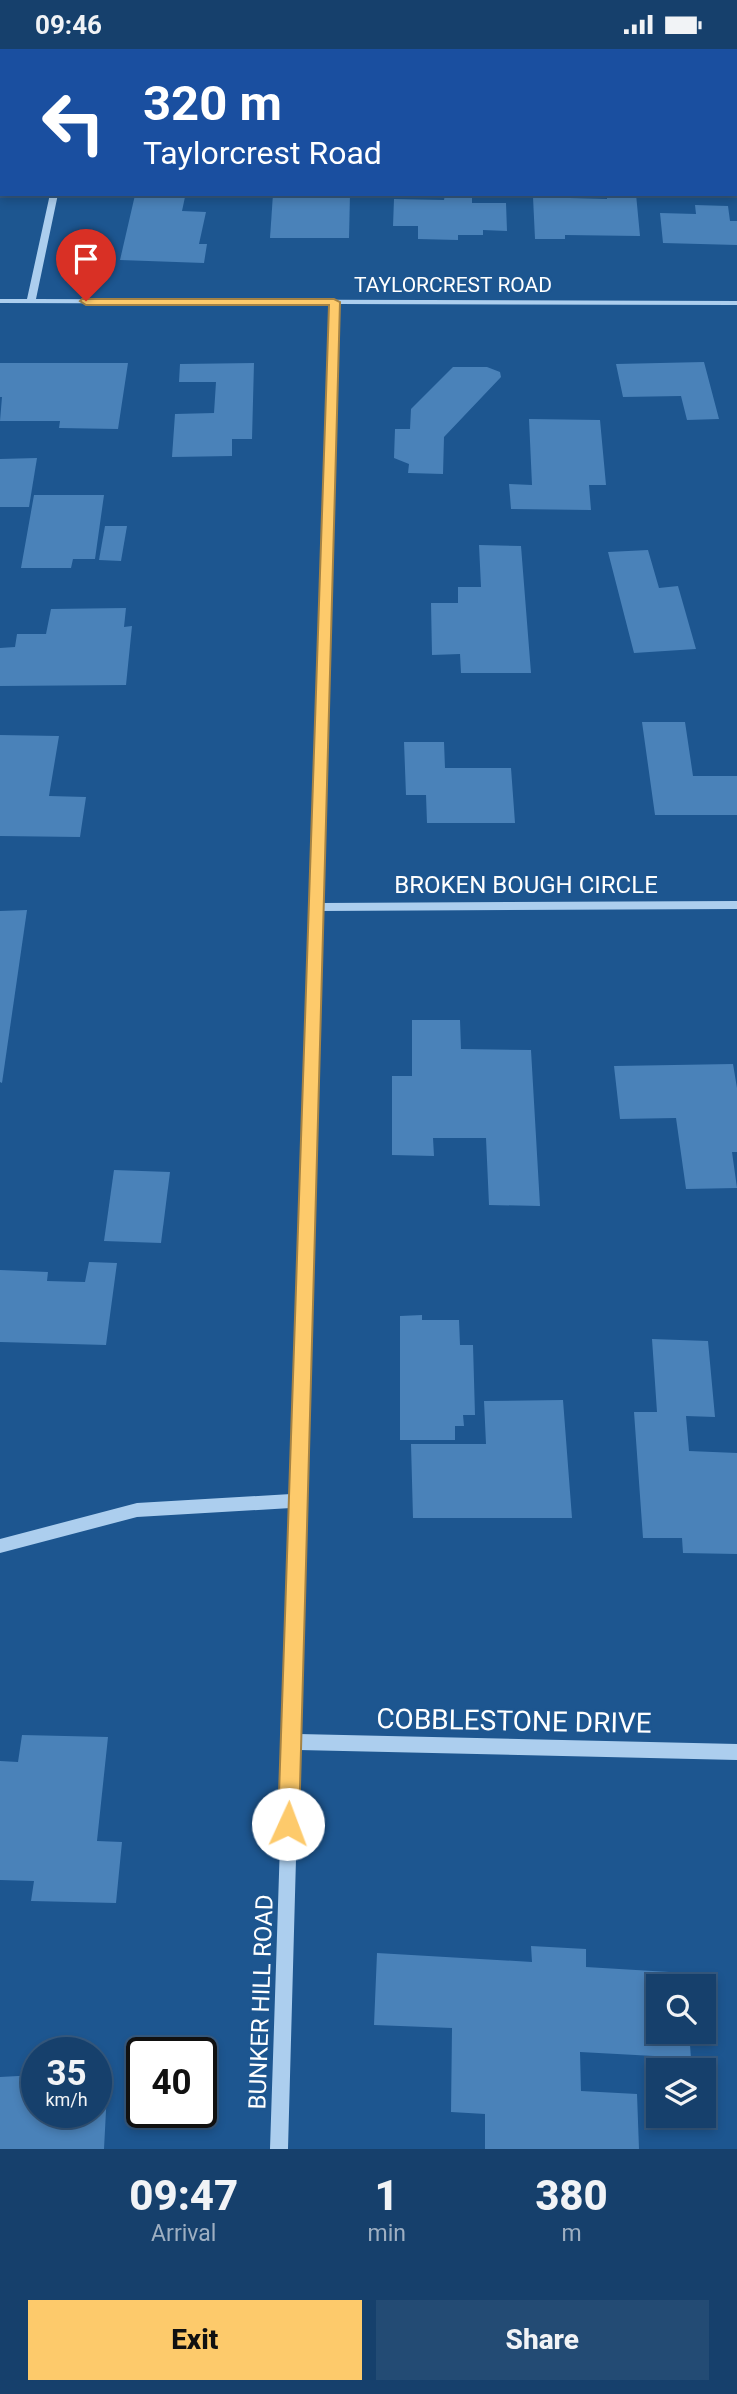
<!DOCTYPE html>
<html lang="en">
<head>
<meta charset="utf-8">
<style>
  :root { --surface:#16406c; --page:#234b74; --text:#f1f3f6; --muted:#9eafc2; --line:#35597f; --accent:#fdca6b }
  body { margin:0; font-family:Roboto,sans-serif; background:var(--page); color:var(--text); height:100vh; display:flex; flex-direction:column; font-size:26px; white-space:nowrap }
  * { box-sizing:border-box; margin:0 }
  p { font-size:23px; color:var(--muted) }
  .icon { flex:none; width:38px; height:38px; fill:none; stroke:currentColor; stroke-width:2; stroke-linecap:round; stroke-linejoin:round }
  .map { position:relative; height:2100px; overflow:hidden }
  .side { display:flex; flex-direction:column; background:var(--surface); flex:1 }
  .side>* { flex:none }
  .top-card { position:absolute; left:0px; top:0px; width:738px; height:147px; box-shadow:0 4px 10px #0003,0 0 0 2px var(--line); background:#1a4fa0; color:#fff; overflow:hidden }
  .tools { position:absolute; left:646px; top:1925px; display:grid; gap:14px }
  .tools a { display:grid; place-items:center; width:70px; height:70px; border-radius:0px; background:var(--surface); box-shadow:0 4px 10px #0003,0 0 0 2px var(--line); font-size:35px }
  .speed { position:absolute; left:21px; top:1988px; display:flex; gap:14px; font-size:35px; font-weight:700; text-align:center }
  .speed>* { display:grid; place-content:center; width:91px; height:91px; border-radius:50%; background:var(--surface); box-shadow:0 4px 10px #0003,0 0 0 2px var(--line); line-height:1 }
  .speed small { font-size:18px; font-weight:400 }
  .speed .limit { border:4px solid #111; border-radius:10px; background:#fff; color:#111 }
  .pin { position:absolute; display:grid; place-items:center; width:60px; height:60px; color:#fff; margin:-72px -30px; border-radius:50% 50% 50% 0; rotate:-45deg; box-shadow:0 0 7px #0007 }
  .pin .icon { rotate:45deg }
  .me { position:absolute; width:77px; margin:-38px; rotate:2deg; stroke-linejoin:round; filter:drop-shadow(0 0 5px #0008) }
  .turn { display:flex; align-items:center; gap:24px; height:147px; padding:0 28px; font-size:32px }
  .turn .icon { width:91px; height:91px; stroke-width:2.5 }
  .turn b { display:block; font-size:49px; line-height:60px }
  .eta { display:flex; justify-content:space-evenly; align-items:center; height:119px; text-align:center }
  .eta b { font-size:42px; font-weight:800; line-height:49px }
  .cta { display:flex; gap:14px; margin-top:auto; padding:14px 28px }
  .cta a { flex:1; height:80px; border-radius:0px; background:var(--accent); color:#111; font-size:28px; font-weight:800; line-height:80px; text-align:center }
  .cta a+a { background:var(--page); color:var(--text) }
  .status { display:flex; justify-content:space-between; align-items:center; height:49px; padding:0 35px; background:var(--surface); direction:ltr }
  .status svg { height:19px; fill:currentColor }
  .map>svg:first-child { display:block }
  .building { fill:#4a82b9 }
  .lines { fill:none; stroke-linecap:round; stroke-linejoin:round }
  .minor { fill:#acceee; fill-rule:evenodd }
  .route { fill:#fdca6b; stroke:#a48346; stroke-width:2 }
  .labels { text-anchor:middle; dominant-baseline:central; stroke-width:5; stroke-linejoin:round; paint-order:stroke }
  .far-street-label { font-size:21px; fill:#fff; stroke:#1d5690 }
  .street-label { font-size:24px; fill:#fff; stroke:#1d5690 }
  .near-street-label { font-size:28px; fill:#fff; stroke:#1d5690 }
</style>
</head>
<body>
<div class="status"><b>09:46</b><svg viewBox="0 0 49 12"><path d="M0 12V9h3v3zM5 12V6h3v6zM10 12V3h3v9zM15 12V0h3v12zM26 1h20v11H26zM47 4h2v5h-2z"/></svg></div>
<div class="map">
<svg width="737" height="2100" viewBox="0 0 737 2100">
  <rect width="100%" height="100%" fill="#1d5690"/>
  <g class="building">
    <path d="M273,145H350L349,189H270Z"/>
    <path d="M445,145H472V154H506L507,182L483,181V186H458V191L418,190V177H393L394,150L444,151Z"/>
    <path d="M607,145H636L640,187L565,186V190H535L533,148L607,150Z"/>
    <path d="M135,146L185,148L182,162L206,163L199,195H207L204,214L120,211Z"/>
    <path d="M695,156L728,157L730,172H737V196L663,194L660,164L696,165Z"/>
    <path d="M704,313L719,370L687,371L681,347L623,348L616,315Z"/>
    <path d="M0,314H128L118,380L59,379L60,372H0L2,348H0Z"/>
    <path d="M254,314L252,390H232V407L172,408L175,365L214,364L216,333H179L180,315Z"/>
    <path d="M453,318H487L500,323L501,328L444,388L443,425L408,424L409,415L394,409L395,380H410L411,360Z"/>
    <path d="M529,370L600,371L606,436H589L591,461L511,460L509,435L532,436Z"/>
    <path d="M37,409L29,458H0V410Z"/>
    <path d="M34,446H104L95,510H73L71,519H21Z"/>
    <path d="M105,477H127L121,512L99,511Z"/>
    <path d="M479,496L521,497L531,624H461L460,605L432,606L431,554H458V538H481Z"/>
    <path d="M648,501L659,539L678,537L696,600L634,604L608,503Z"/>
    <path d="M126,559L124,578L132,577L126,636L0,637V599L15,598L17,585H46L51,560Z"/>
    <path d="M642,673H685L693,727H737V766H655Z"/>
    <path d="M0,686L59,687L49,747L86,748L80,788L0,787Z"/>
    <path d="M404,693H444L445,719H511L515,774H427L426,746H406Z"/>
    <path d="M27,861L2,1034L0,1033V862Z"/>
    <path d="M412,971H460L461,1000L531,1001L540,1157L489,1156L486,1089H433L434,1107L392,1106V1027H412Z"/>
    <path d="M733,1015L737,1039V1103H732L737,1139L686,1140L676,1069L620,1070L614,1017Z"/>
    <path d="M114,1121L170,1123L161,1194L104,1192Z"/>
    <path d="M89,1213L117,1214L106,1296L0,1293V1221L48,1223L47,1232L85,1233Z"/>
    <path d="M422,1266V1271H459L460,1296H473L475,1366H463L464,1377H455V1391H400V1267Z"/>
    <path d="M652,1290L708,1292L715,1368L686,1367L689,1402L737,1404V1505L683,1504L682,1489H643L634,1363H657Z"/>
    <path d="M563,1351L572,1469H413L411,1395H486L484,1352Z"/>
    <path d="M22,1686L108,1688L97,1792L122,1793L116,1854L31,1852L34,1832L0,1831V1712L18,1713Z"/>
    <path d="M531,1897L586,1900V1918L686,1924L687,1937H658V1983H689L691,2009L580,2003L581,2042L637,2045L639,2100H485V2065L451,2063L452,1979L374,1976L377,1904L532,1913Z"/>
    <path d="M108,2023L104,2100H0V2028L37,2026V2063H96V2024Z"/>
  </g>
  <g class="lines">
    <g class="minor">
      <rect x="83" y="0" width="8" height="2"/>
      <path d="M50,145H58L36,250L737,252V256L338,255L322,854L737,852V860L322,862L299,1685L737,1695V1711L299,1701L288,2100H270L291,1459L137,1468L0,1504V1490L137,1454L291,1445L310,861L308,858L310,855L330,255L0,254V250H27Z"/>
    </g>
  </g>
  <path class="route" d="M82,250H334L340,253L299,1775L296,1782L288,1785L281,1782L278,1775L329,256H86L80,252Z"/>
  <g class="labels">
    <g class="far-street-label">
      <text x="453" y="236">TAYLORCREST ROAD</text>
    </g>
    <g class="street-label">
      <text x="526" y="836">BROKEN BOUGH CIRCLE</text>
      <text transform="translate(261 1953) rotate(-88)">BUNKER HILL ROAD</text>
    </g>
    <g class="near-street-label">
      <text transform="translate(514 1672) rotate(1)">COBBLESTONE DRIVE</text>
    </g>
  </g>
</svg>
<div class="tools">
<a><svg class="icon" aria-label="search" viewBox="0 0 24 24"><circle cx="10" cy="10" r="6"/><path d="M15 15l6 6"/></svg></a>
<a><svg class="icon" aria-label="layers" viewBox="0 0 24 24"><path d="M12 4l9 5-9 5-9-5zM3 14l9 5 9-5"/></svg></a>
</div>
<div class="speed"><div>35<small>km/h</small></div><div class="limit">40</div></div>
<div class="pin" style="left:86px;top:252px;background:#d93025"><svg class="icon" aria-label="arrive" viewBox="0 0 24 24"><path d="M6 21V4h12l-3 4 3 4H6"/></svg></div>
<svg class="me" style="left:288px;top:1775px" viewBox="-20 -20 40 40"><circle r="19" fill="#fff"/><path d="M0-13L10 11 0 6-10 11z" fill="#fdca6b"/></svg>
<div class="top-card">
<div class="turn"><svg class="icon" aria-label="left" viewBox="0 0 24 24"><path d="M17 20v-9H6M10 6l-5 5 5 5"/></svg><div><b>320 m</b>Taylorcrest Road</div></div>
</div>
</div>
<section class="side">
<div class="eta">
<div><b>09:47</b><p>Arrival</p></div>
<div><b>1</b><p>min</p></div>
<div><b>380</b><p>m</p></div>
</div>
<div class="cta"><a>Exit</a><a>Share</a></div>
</section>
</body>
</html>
